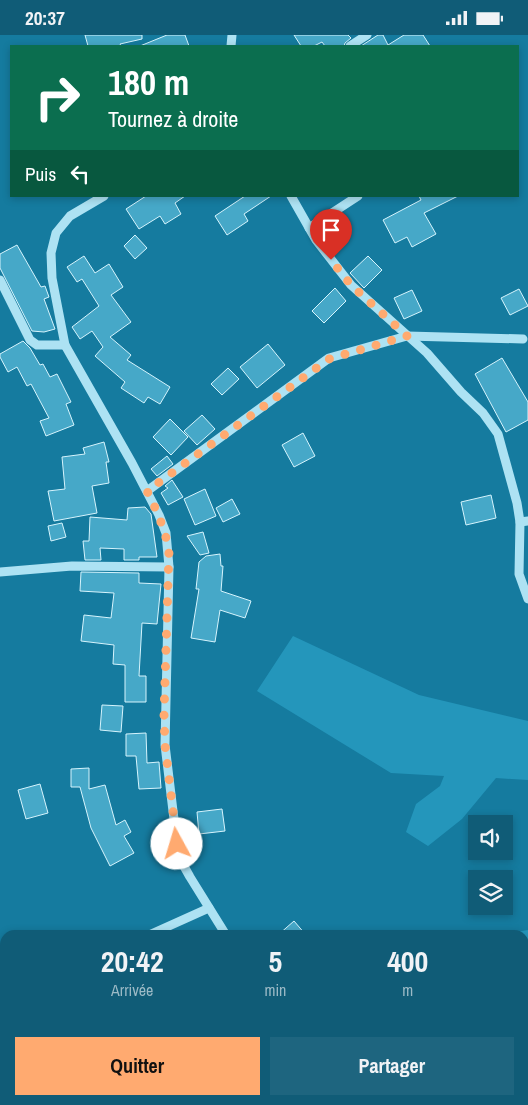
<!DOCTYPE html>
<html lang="fr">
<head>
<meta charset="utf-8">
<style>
  :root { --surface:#105c77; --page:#1e657f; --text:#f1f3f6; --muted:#9cbac6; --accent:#ffaa70 }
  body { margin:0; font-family:"Archivo Narrow",sans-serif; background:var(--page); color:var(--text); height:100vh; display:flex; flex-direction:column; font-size:19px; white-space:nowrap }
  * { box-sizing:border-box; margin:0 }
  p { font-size:16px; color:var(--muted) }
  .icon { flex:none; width:28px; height:28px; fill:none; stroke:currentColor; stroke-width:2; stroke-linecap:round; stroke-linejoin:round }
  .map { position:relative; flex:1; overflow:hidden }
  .panel { position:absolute; left:0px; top:895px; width:529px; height:175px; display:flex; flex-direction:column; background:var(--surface); border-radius:15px 15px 0 0; box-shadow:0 2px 8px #0003 }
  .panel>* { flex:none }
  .guide { position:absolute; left:10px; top:10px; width:509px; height:152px; border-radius:0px; box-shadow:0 2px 8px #0003; background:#0b6e4f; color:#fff; overflow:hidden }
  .buttons { position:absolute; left:468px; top:780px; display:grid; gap:10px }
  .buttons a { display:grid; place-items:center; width:45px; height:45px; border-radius:0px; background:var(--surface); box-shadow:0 2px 8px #0003; font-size:25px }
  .pin { position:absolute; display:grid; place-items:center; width:42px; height:42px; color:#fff; margin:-51px -21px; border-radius:50% 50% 50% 0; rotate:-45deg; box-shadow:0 0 5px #0007 }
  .pin .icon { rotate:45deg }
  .me { position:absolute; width:55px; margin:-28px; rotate:354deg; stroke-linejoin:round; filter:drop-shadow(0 0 4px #0008) }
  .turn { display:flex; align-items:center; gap:18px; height:105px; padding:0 15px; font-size:22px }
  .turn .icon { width:65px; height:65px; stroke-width:2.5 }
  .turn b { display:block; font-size:35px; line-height:42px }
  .then { display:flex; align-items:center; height:48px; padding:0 15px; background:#0003; gap:10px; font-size:19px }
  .eta { display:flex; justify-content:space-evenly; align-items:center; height:85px; text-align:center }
  .eta b { font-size:30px; font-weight:700; line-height:35px }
  .button { display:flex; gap:10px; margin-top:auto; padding:10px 15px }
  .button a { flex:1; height:58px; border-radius:0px; background:var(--accent); color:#111; font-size:20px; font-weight:700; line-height:58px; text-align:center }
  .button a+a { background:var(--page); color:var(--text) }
  .status { display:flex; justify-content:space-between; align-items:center; height:35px; padding:0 25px; background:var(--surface); direction:ltr }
  .status svg { height:14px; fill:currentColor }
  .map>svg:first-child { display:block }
  .green { fill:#2496bb }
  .building { fill:#46a8c8; stroke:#d6f4fd }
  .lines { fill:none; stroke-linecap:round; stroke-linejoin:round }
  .minor { stroke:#ade2f3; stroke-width:9 }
  .route { stroke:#ffaa70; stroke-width:9; stroke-dasharray:0 16.2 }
</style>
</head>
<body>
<div class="status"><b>20:37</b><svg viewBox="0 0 49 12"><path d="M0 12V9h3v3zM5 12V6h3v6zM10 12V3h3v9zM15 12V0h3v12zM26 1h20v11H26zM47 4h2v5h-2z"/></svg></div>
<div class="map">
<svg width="528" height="1070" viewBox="0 0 528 1070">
  <rect width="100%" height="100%" fill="#157b9f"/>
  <g class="green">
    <path d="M293,601L419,660L528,686V745L496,743L462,784L428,811L406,797L416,769L440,751L444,741L391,738L257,656Z"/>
    <path d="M528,895V938H524V900H497Z"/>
  </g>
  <g class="building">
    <path d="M85,0H142V4L120,9L121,11H88Z"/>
    <path d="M167,0H185L189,11H140Z"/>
    <path d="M294,0H348L351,3L345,8L344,11H325L322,7L314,11H301Z"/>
    <path d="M378,0H383L388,10L404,0H423L430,11H361Z"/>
    <path d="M146,161H185L175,168L181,179L165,189L160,181L139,194L126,174Z"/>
    <path d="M245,161H271L244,179L248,186L227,200L215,181Z"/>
    <path d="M419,161H458L424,178L436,199L412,212L407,202L395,208L383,185L421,165Z"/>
    <path d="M135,200L147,213L135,224L124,211Z"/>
    <path d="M17,210L41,252L45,251L49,262L44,264L55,294L44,297L32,296L0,233V219Z"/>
    <path d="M84,221L95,238L109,229L123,252L111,260L131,287L110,302L131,320L127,325L170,352L160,369L148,362L144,368L121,353L125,347L95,321L103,312L92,296L80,304L72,292L99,271L82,244L77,247L67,232Z"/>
    <path d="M368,221L382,235L364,253L350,238Z"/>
    <path d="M335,253L346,266L324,288L312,276Z"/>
    <path d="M519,254L528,271L510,280L501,263Z"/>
    <path d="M412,255L422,276L404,284L394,263Z"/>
    <path d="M23,306L30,313L40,330L43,329L50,342L57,339L71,367L66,369L74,390L46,401L40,386L49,383L31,349L27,351L17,332L8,337L0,322V319Z"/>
    <path d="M268,309L285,330L257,353L240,332Z"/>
    <path d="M502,323L528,367V385L506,397L475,339Z"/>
    <path d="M228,333L239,344L222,360L211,349Z"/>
    <path d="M202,380L215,394L197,410L184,396Z"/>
    <path d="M170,384L188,402L171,420L153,402Z"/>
    <path d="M303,398L315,421L294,432L282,410Z"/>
    <path d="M104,407L109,427H106L109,448L92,451L97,478L54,486L48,456L65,454L62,422L85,419L83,413Z"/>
    <path d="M167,421L173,429L157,441L151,434Z"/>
    <path d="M172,445L183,462L168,470L161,458L168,453L165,451Z"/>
    <path d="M205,454L216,481L195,490L184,464Z"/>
    <path d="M491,460L496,483L466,490L461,467Z"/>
    <path d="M232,464L240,479L223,487L216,473Z"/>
    <path d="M145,472L151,479L157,522H139V525H124V514L100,513L101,525H85L83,506H89L90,482L127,485L128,473Z"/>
    <path d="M62,488L66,502L51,506L48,491Z"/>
    <path d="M203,497L209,518L200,520L187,501Z"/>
    <path d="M220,519L221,531H223L221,556L251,566L245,583L220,575L215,607L191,603L199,554H196L199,527L206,521Z"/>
    <path d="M81,537L139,538V548L161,549L157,589L142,588L139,641H146V667H125V630L113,629L114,610L81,606L84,580L111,583L114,558L80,556Z"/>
    <path d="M102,670L123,671L121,697L100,695Z"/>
    <path d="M146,698L147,728L159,727L161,753L139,754L136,721H126V699Z"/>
    <path d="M89,733V754L105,750L116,790L125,785L131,797L124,801L134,818L110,831L91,793L80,752H71V734Z"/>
    <path d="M40,749L48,778L26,784L18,755Z"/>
    <path d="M222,774L225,796L199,799L197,777Z"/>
    <path d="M294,886L306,900H278Z"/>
  </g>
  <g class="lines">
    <g class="minor">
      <path d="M231,11L232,0"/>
      <path d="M350,11L367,0"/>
      <path d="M104,161L70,181L56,198L51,218L52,243L65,310L132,428L159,480L166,498L169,532L165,710L177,809L181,826L190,842L226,900"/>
      <path d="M291,161L316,205L351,250L427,318L461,357L483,378L498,399L517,468L520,487L528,486"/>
      <path d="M309,193L358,161"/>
      <path d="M0,245L30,305L37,310H65"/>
      <path d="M147,456L329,323L407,301L523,304"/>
      <path d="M520,487L519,539L528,564"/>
      <path d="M0,537L72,531L169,532"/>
      <path d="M149,900L209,873"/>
      <path d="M0,967L5,964"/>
      <path d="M332,1065L335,1070"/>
      <path d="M321,1070L325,1065"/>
    </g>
  </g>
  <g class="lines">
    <path class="route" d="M177,809L165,710L164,679L169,516C165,494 157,476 147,456L329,324L407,301L351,250L331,225"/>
  </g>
</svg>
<div class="buttons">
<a><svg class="icon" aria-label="sound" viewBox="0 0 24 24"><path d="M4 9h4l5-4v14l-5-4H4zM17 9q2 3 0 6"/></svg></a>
<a><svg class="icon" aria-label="layers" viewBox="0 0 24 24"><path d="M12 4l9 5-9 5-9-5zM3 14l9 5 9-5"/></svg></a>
</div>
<div class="pin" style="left:331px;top:225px;background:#d93025"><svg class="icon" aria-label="arrive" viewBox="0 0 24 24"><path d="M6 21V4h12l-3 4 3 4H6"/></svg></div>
<svg class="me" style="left:177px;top:809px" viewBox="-20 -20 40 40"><circle r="19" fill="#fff"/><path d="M0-13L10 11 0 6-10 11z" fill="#ffaa70"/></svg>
<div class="guide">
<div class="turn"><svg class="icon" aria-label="right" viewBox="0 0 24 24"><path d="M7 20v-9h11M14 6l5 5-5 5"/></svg><div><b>180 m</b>Tournez à droite</div></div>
<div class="then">Puis<svg class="icon" aria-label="left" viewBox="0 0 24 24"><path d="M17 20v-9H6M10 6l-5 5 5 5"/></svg></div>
</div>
<section class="panel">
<div class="eta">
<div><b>20:42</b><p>Arrivée</p></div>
<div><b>5</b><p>min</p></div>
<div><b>400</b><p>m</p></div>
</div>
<div class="button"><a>Quitter</a><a>Partager</a></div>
</section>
</div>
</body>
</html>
